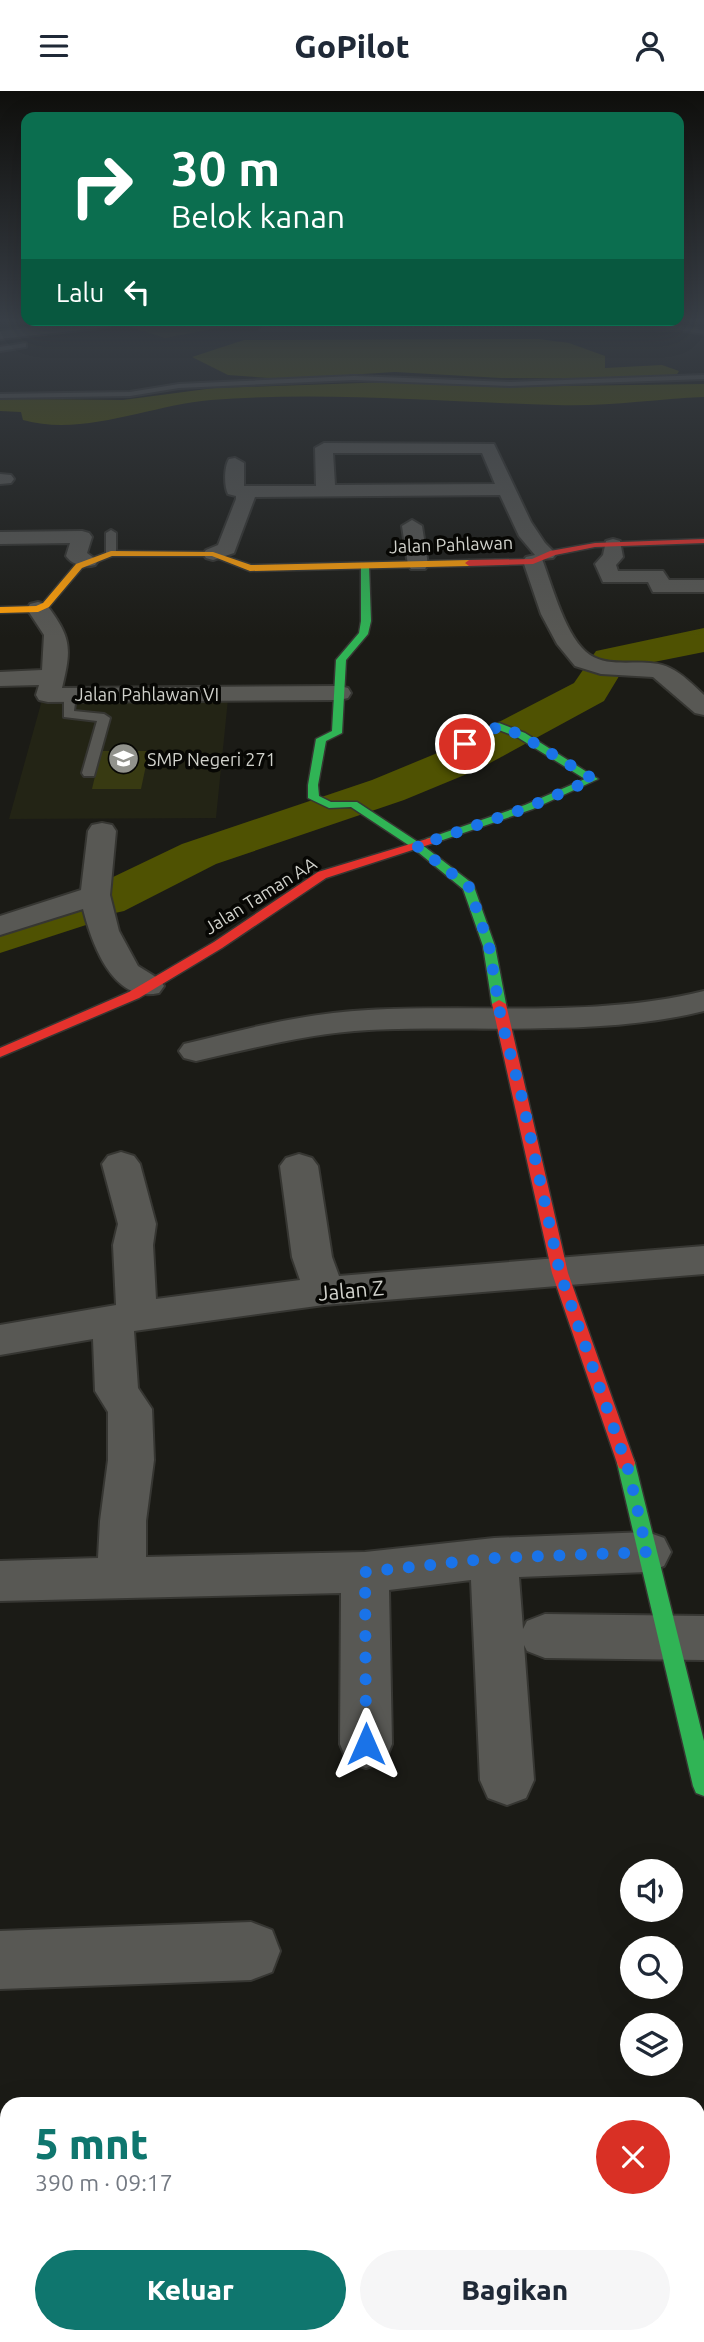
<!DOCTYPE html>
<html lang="id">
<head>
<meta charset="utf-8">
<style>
  :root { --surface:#fff; --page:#f6f6f7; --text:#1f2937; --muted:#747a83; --accent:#0f766e }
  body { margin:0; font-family:Ubuntu,sans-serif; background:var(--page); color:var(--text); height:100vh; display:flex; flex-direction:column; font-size:26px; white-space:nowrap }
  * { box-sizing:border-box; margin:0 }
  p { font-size:23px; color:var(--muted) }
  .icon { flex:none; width:38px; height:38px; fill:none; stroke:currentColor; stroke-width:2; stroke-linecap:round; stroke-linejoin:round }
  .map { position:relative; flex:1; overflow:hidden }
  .panel { position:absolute; left:0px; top:2006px; width:705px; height:247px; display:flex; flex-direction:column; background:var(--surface); border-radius:21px 21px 0 0; box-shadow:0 7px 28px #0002 }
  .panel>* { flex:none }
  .top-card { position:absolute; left:21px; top:21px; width:663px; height:214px; border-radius:14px; box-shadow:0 7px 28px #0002; background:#0b6e4f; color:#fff; overflow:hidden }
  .fabs { position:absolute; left:620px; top:1768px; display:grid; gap:14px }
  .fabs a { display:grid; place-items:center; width:63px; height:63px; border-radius:50%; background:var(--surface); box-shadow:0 7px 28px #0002; font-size:35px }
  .pin { position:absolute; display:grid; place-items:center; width:60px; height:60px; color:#fff; margin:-30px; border:4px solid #fff; border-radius:50%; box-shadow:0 2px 7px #0007 }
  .me { position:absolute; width:77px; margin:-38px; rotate:0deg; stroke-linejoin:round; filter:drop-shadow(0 0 5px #0008) }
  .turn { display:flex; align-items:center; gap:24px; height:147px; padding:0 35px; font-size:32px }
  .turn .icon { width:91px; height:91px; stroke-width:2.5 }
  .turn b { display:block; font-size:49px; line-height:60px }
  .then { display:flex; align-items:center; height:66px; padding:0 35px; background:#0003; gap:14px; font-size:26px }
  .round { display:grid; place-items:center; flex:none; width:74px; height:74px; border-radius:37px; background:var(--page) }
  .summary { display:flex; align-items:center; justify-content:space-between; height:119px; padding:0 35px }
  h1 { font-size:42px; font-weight:800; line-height:52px; color:var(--accent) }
  .primary-button { display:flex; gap:14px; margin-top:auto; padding:14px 35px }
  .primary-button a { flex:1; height:80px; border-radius:42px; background:var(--accent); color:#fff; font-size:28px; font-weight:800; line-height:80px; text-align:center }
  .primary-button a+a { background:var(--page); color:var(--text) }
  header { display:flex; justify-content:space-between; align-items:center; height:91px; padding:0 35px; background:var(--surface); font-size:32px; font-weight:800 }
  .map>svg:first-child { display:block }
  .built { fill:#232415 }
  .green { fill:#383a12 }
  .water { fill:#4f5202 }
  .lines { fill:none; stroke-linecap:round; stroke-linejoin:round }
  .river { fill:#4f5202; fill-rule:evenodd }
  .lane-casing { stroke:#363632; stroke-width:4 }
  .street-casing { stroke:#363632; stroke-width:4 }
  .fast-casing { stroke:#363632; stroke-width:3 }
  .slow-casing { stroke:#363632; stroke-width:3 }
  .jam-casing { stroke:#363632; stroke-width:3 }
  .lane { fill:#585854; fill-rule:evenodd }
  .street { fill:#585854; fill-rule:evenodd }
  .fast { fill:#30b455; fill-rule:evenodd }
  .slow { fill:#ff9f0a; fill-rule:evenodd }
  .jam { fill:#e5322d; fill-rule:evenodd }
  .route { stroke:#1a73e8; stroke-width:12; stroke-dasharray:0 21.6 }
  .labels { text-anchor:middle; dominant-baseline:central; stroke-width:7; stroke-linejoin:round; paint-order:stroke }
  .far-street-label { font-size:18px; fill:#d1d2cc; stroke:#070704 }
  .far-poi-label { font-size:18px; fill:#d1d2cc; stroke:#070704; text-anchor:start }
  .street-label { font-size:21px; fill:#d1d2cc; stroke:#070704 }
</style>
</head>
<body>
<header><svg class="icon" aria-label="menu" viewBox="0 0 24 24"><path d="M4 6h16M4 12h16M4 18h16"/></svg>GoPilot<svg class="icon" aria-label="person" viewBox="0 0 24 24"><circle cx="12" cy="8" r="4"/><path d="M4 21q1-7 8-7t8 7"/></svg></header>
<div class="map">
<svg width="704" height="2251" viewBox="0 0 704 2251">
  <rect width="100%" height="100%" fill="#1b1b16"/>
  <path class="built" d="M228,608L216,727L9,728L42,609Z"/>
  <g class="green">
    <path d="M134,232H211L223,236L165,247L124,234Z"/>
    <path d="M101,660H149L141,698H92Z"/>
  </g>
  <g class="water">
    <path d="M539,248L569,252L605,265V277L662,274L679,280L674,288L501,287L395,281L283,288L228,284L192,266L244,249Z"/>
    <path d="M419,290L499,296L704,293V306C655,308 605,316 556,314C441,311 326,300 211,309C150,314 84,346 23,329L21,321L0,320V308L123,309L214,297Z"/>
  </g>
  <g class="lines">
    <path class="river" d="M704,537V561L624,577L604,610L479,678L404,709L216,773L124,820L106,824L93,821L86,834L0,862V828L68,807L81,811L88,798L182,753L372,689L447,658L574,592L596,560Z"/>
    <defs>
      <g id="lane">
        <path d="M264,232H271L268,236L679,235L704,239V243L679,239H260Z"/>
        <path d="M26,252V256L0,260V256Z"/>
        <path d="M704,284V288L510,295L354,289L179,297L130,305L0,307V303L130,301L179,293L354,285L510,291Z"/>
        <path d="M111,439L116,442V462L111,465L106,462V442Z"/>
        <path d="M70,600L76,604L74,620L104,623L110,627L94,685H84L82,682L97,630L64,626V604Z"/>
      </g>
      <g id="street">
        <path d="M71,232H114L107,236L0,248V240Z"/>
        <path d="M324,352L494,353L531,431L545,452L556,463L553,467L542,468C552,494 566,548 590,564C613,579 646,565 670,577C683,583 694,595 704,604V624L695,622L653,586L601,583L575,575L557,553L541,523L523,470L526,466L535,464L519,445L500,404L255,406L234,462L213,469L206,467L203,463L206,459L218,454L236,408V405L228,403C224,395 224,376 229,368L235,367L244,372V395H316L315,357ZM333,362H482L495,393L335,394Z"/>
        <path d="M0,383L11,384L14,388L11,392L0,393Z"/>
        <path d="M412,429L422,435L428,474L425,478H411L408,474L402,435Z"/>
        <path d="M82,440L89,442L92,446L87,462L98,470L95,474C85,477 72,474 66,465L70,452L0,453V441Z"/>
        <path d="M613,448L620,450L623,466L616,474L618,480H663L669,489H704V501H653L648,491H603L595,473L603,464L606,450Z"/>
        <path d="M38,511L46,513C71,546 72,556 62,597L339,595L348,597L351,602L348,607L339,609L48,611L39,609L36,604L39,594L0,595V581L42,579L44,544L27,518L30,513Z"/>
        <path d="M102,732L112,734L116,740L110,804L119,840L138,875L159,888L164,895L159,902C113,913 92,853 83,818L0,844V825L81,799L88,740L92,734Z"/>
        <path d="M704,900V920C602,946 475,934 369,939C310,942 254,957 196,970L184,967L179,960L184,953C245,938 305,922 368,919C479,913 596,927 704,900Z"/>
        <path d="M121,1061L134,1065L140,1073L156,1133L153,1154L156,1208L300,1189L292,1166L280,1075L286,1067L299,1063L312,1067L318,1075L332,1166L339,1185L704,1155V1183L324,1214L134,1240L138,1297L152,1318L154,1369L146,1430V1466L365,1461L494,1447L647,1441L664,1447L671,1461L664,1475L647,1481L519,1486L523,1538L527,1530L545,1523L704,1525V1569L545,1567L527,1560L524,1554L534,1689L526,1707L507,1714L488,1707L480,1689L471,1489L389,1499L392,1653L385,1670L366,1677L347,1670L340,1653L341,1502L0,1510V1470L98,1467L100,1430L108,1369V1321L95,1300L93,1248L0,1264V1234L116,1214L113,1154L118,1133L102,1073L108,1065Z"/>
        <path d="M251,1831L272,1839L280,1860L272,1881L251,1889L0,1898V1840Z"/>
        <rect x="412" y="2245" width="70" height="6"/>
      </g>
      <g id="fast">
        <path d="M365,472L369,475L371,530L368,543L346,569L342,642L326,650L318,694L319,705L331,711H357L421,753L473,793L495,855L506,913L504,916L499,917L492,913L483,855L463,798L413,757L351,716L329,717L308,707V694L316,648L332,640L336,569L359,542L361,530V475Z"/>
        <path d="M499,632L525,642L598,688L533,718L434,752H426V748L525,714L585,688L517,646L499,639L452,664L443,662Z"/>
        <path d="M626,1365L633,1367L635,1372L704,1650V1705L696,1702L693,1695L617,1372L619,1367Z"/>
      </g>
      <path id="slow" d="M111,460L213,461L251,474L469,469L473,472L469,475L250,480L212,465H112L82,477L49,516L38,521L0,522V516L36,515L43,512L76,473Z"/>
      <g id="jam">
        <path d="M704,448V452L595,456L555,464L533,473L469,475L465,472L469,469L532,468L550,460L595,452Z"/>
        <path d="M430,747L434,748V752L326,787L222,857L139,907L0,966V957L129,901L214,851L318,781Z"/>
        <path d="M499,909L506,913L568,1182L635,1372L633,1377L626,1379L619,1377L617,1372L552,1182L492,913Z"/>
      </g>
    </defs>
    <use href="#lane" class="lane-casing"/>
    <use href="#street" class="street-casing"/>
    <use href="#fast" class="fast-casing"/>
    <use href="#slow" class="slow-casing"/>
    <use href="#jam" class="jam-casing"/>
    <use href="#lane" class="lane"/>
    <use href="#street" class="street"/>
    <use href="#fast" class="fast"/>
    <use href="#slow" class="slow"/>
    <use href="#jam" class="jam"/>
  </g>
  <linearGradient id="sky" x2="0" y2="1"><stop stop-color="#0f0f0c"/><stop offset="0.42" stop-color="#393f47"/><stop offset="1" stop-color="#393f47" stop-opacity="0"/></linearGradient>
  <rect width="704" height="547" fill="url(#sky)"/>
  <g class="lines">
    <path class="route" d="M366,1653L365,1481L494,1467L647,1461L629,1381L560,1182L522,1007L501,928L489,855L469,796L417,755L529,716L593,688L521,644L499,635L465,653"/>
  </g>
  <defs>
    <symbol id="school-disc" viewBox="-11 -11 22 22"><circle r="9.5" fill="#91928c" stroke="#070704"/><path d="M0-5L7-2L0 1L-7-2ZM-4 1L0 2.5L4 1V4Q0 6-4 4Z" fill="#fff"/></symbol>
  </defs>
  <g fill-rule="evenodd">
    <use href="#school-disc" x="106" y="650" width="35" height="35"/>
  </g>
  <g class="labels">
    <g class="far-street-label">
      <text transform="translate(451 453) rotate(-2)">Jalan Pahlawan</text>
      <text x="147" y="603">Jalan Pahlawan VI</text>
      <text transform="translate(260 804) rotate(-32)">Jalan Taman AA</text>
    </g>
    <g class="far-poi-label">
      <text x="147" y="668">SMP Negeri 271</text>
    </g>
    <g class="street-label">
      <text transform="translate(351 1199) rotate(-5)">Jalan Z</text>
    </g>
  </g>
</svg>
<div class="fabs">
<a><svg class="icon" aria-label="sound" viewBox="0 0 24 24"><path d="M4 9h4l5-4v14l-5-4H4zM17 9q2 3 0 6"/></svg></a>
<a><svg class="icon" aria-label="search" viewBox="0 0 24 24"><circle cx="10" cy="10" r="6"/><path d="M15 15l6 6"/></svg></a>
<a><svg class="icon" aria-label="layers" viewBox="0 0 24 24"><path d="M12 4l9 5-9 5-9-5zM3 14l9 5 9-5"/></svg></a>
</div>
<div class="pin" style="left:465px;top:653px;background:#d93025"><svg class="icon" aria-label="arrive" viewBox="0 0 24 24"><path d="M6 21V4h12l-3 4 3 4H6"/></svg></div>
<svg class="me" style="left:366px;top:1653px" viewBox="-20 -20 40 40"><path d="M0-17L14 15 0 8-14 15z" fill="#1a73e8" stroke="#fff" stroke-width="4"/></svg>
<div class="top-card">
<div class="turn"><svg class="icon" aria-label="right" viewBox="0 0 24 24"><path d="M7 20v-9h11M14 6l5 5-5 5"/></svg><div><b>30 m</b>Belok kanan</div></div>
<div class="then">Lalu<svg class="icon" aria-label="left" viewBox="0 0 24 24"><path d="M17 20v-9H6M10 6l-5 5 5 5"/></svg></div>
</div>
<section class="panel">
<div class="summary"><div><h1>5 mnt</h1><p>390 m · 09:17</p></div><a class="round" style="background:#d93025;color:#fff"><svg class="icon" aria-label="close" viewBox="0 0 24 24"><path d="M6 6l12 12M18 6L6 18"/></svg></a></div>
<div class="primary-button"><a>Keluar</a><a>Bagikan</a></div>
</section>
</div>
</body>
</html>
